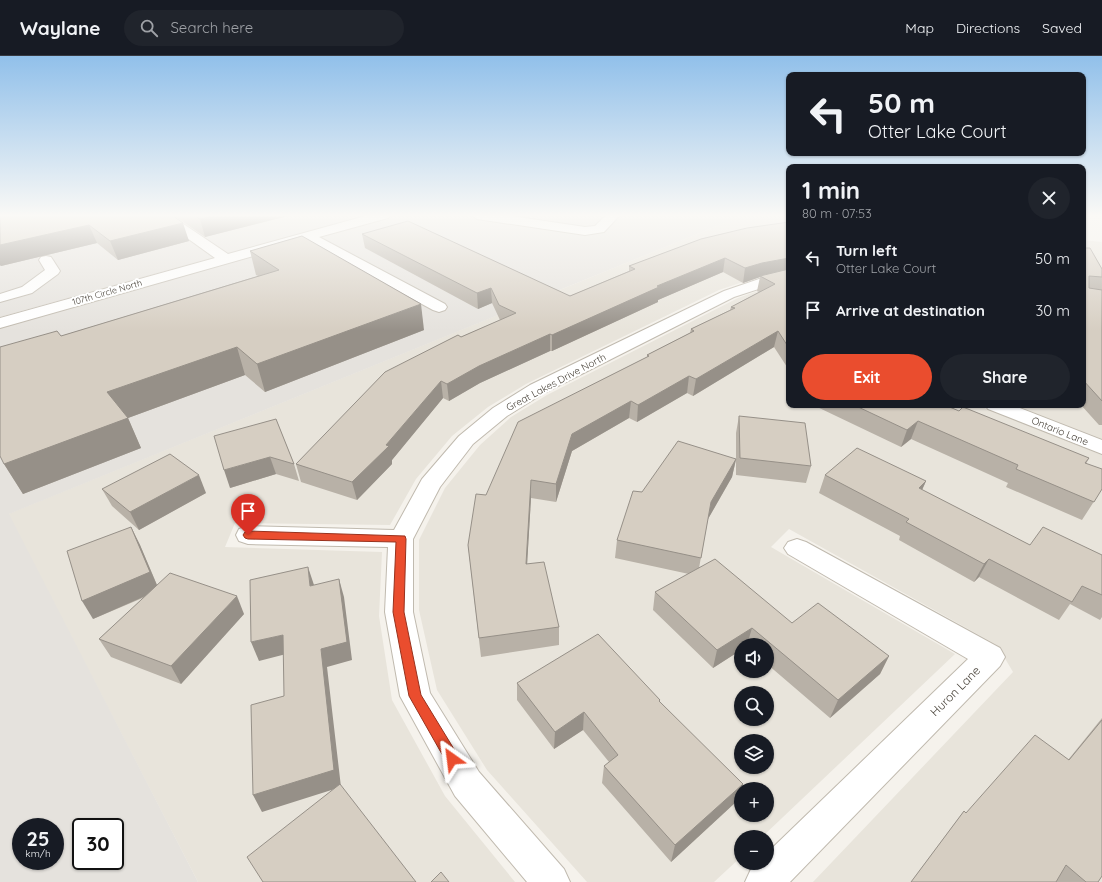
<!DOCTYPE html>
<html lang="en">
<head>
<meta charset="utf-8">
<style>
  :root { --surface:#171b24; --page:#20242c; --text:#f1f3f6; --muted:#9ea1a6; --line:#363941; --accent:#ea4d2e }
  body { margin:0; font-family:Quicksand,sans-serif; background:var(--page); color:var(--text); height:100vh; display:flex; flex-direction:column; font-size:15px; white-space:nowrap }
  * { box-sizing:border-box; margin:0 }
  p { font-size:13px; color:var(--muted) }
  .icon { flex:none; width:22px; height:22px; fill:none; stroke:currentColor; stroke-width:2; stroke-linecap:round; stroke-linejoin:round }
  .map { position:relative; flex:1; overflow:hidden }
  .side { position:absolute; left:786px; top:108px; width:300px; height:244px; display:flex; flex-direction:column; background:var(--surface); border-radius:8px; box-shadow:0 1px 3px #0004 }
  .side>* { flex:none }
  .top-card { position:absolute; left:786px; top:16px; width:300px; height:84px; border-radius:8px; box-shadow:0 1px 3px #0004; background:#171b24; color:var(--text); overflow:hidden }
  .tools { position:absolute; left:734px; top:582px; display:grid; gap:8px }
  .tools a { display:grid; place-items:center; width:40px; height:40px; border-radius:50%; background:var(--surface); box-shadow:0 1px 3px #0004; font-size:20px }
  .speed { position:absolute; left:12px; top:762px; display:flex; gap:8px; font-size:20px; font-weight:700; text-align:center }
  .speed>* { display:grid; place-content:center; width:52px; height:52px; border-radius:50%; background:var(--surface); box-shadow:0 1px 3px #0004; line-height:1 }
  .speed small { font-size:10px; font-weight:400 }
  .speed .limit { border:2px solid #111; border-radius:6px; background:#fff; color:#111 }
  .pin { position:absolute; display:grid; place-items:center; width:34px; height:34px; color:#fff; margin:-41px -17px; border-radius:50% 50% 50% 0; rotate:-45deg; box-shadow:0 0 4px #0007 }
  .pin .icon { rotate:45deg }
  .me { position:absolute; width:44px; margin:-22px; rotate:329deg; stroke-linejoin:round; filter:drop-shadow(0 0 3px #0008) }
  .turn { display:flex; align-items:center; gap:14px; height:84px; padding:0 16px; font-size:18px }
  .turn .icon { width:52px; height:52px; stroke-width:2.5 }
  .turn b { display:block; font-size:28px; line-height:34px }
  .round { display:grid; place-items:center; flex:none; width:42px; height:42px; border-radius:21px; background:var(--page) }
  .summary { display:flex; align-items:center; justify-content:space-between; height:68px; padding:0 16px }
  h1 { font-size:24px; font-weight:700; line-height:30px }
  .action { display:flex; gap:8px; margin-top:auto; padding:8px 16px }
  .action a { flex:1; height:46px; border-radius:24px; background:var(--accent); color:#fff; font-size:16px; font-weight:700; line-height:46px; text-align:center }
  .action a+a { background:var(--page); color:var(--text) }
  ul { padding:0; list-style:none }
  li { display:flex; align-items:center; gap:12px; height:52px; padding:0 16px }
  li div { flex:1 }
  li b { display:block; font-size:15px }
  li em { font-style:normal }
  header { display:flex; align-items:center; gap:24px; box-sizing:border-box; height:56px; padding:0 20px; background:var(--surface); border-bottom:1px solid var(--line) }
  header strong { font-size:19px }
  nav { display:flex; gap:22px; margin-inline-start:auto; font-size:14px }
  .search { width:280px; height:36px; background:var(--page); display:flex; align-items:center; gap:10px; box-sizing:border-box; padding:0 14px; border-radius:22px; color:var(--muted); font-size:15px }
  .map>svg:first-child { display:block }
  .residential { fill:#e8e4db; fill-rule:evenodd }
  .industrial { fill:#e5e2dd; fill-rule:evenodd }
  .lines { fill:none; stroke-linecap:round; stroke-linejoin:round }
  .minor-casing { stroke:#c0baaf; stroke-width:2 }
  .minor { fill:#fff; fill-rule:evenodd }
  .wall { fill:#b8b1a7 }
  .shaded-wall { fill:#969088 }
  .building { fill:#d6cec2; stroke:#969088 }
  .route { fill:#ea4d2e; stroke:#98321e }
  .labels { text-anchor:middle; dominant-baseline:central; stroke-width:4; stroke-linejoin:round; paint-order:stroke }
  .far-street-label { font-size:9px; fill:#49433a; stroke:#fff }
  .street-label { font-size:10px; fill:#49433a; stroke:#fff }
  .near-street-label { font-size:12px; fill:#49433a; stroke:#fff }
</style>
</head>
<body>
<header>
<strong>Waylane</strong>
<div class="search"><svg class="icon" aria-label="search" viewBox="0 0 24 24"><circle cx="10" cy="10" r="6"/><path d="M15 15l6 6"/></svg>Search here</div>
<nav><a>Map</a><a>Directions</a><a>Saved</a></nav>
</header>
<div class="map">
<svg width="1102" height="826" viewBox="0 0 1102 826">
  <rect width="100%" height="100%" fill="#f5f2ec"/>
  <g class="residential">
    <path d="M744,159H789V216L755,222L719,234L526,328L488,351L452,380L416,423L390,469L235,467L225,491L382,496L379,560L392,644L445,740L515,826H198L8,458Z"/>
    <path d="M1083,184L1102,186V238L1083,236Z"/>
    <path d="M789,227V349H977L1102,399V826H813L1013,616L997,589L789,473L771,491L955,598L762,781H741V801L714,826H587L487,714L437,634L419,554V484L445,432L480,389L511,361L547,339L738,242L772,230ZM741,589H767V615H741ZM741,637H767V663H741ZM741,685H767V711H741ZM741,733H767V759H741Z"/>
    <path d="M1102,247V384L1014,349H1083Z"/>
  </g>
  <g class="industrial">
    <path d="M37,159H367L0,261V167Z"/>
    <path d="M386,159H744L9,458L198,826H0V272L389,161ZM21,771H55V805H21ZM81,771H115V805H81Z"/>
  </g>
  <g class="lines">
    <defs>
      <g id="minor">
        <path d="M155,159H170L228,198L369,159H390L388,162L319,181L445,248L447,251L445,254L439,256L433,254L306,185L0,272V262L215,202Z"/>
        <path d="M471,159H505L585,171L595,170L606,159H620L604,176L585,179L477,163Z"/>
        <path d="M46,200L51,201L60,215L58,218L32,237L0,246V238L22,231L45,214L39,204L41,201Z"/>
        <path d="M789,217V225L768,230L734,241L544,337L507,360L473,388L440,431L413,483V556L430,637L479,716L564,813L570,826H527L455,740L400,640L385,556L388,491L248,488L239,485L236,479L239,473L248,470L394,474L422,423L459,380L493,352L530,329L724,235L759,223Z"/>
        <path d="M985,349H1012L1102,384V398L988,353Z"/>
        <path d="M797,483L806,486L1000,592L1005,601L1000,610L790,826H745L751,813L756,807H767V797L968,603L788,498L784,492L788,486Z"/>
      </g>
    </defs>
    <use href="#minor" class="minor-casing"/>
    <use href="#minor" class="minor"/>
  </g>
  <g class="wall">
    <path d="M0,159H172L189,185L118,204L97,187L1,210L0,209Z"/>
    <path d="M173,159H292L205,181Z"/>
    <path d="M789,166V314L774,291L693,340L687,337L637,366L629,362L572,395L556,446L531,442L527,508L559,571V589L481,601L468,489L486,439L647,302V299L690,277L691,273L730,254L731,251L759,236L757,235L760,221L743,227L723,216L658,244V246L552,295H550L480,327L449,345L443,342L392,404V408L357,444L301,426L296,408L461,281L500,264L492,247L478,253L365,192L362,178L570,240L629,215V210Z"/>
    <path d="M1083,190L1102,213V369H1099L1081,349H1083Z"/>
    <path d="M250,195L424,274L265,336L245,319L128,362L141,392L23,438L4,408L61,280L258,220L256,219Z"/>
    <path d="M813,349H945L959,355L1089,402L1086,408L1102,433L1082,464L1006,431L1008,427L911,383L901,391Z"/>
    <path d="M739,360L811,410L806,427L736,419V404L732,421L708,463L699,512L792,567L889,600L880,618L830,662L767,608V589H741V594L713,612L653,554L655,536L689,518L615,502L617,484L642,436L736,403V377Z"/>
    <path d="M276,363L294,408L299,425L276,418L230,432Z"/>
    <path d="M825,419L926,425L922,434L1030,489L1102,499V561L1100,564L1070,548L1059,564L979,521L974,526L899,484L900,480L819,437Z"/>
    <path d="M102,433L206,437L139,474L112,450Z"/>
    <path d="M131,471L140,489L157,529L244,558L181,628L111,601L99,583L145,541L93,563Z"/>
    <path d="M517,627L660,646L737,745L671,806L602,727L604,710L609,706L583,674L554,693L517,644Z"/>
    <path d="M1102,662V820L1098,826H911L964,755L966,757L1068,704Z"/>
  </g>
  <g class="shaded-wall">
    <path d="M216,159H292L205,181L200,163Z"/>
    <path d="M183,167L189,185L118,204L110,185Z"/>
    <path d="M89,169L97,187L1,210L0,209V189Z"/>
    <path d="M725,202L723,216L658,244V246L552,295V279L657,230Z"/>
    <path d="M789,202V214L760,220V221L743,227L745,212L762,207Z"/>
    <path d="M491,232L492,247L478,253L477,237Z"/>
    <path d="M421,248L424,274L265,336L257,308Z"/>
    <path d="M778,275L774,291L693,340L696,323Z"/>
    <path d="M550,278V295L480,327L449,345L447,328L479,310Z"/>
    <path d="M237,291L245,319L128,362L141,392L23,438L4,408L107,336Z"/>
    <path d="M689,320L687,337L637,366L638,349Z"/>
    <path d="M441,325L443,342L392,404V408L357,444L352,426L386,389Z"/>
    <path d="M631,345L629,362L572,395L556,446V428L572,378Z"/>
    <path d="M918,365L911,383L901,391L907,374Z"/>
    <path d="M270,401L276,418L230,432L224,414Z"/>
    <path d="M736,403L732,421L708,463L711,446Z"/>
    <path d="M199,419L206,437L139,474L130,456Z"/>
    <path d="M531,424V442L526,527V508Z"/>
    <path d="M926,425L918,443L919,432Z"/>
    <path d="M131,471L140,489L159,534L93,563L82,545Z"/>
    <path d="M989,503L979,521L974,526L984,508Z"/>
    <path d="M308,511L314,529L310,530Z"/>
    <path d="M339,523L344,541L352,604L327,611L341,731L262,756L253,739L321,593Z"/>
    <path d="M237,540L244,558L181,628L171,610Z"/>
    <path d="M752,572L747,589H741V594L713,612L717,594Z"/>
    <path d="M283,579L290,597L259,605L251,586Z"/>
    <path d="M889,600L880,618L830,662L838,644Z"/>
    <path d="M584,656L583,674L554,693L555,676Z"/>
    <path d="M743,728L737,745L671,806L675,789Z"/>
  </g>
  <g class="building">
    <path d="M0,159H172L183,167L110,185L89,169L0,189Z"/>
    <path d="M194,159H216L200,163Z"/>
    <path d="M408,165L570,240L635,213L629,210L701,183L747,172L789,166V202L762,207L745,212L725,202L657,230L659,231L552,279L550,278L479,310L447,328L441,325L386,389L389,390L352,426L296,408L385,316L458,279L461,281L516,257L499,249L491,232L477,237L362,178Z"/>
    <path d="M302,180L421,248L257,308L237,291L107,336L128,362L4,408L0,400V291L57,275L61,280L279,214L250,195Z"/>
    <path d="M1083,190H1084L1085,192H1090L1102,213V221L1089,220V232L1102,234V345L1083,324Z"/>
    <path d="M789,213V292L778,275L696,323L689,320L638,349L631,345L572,378L556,428L531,424L526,508L544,506L559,571L479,582L468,489L476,438L486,439L518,366L649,300L647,299L694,275L691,273L735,252L731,251L775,228L760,220Z"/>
    <path d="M854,349H945L959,355L963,351L1089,402L1085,407L1102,413V433L1094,446L1016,413L1018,409L918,365L907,374Z"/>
    <path d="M739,360L805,367L811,410L740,402Z"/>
    <path d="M276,363L294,408L270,401L224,414L214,380Z"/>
    <path d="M678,385L736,403L711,446L701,502L617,484L633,435L642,436Z"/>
    <path d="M857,392L926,425L919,432L1030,489L1043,471L1102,499V539L1082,530L1072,546L989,503L984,508L906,466L909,463L825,419Z"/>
    <path d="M170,398L199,419L130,456L102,433Z"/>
    <path d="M131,471L150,516L82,545L67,495Z"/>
    <path d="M715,503L792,567L818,547L889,600L838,644L752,572L717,594L655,536Z"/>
    <path d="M308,511L310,530L339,523L347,586L321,593L334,714L253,739L251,649L284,640L283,579L251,586L250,524Z"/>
    <path d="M170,517L237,540L171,610L99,583Z"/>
    <path d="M598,578L660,644L659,645L743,728L675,789L604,710L618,699L584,656L555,676L517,627Z"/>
    <path d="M1102,664V820L1098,826H1086L1066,809L1056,826H911L964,755L966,757L1035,679L1069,704Z"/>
    <path d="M340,728L416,826H263L247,801Z"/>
    <path d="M441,816L449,826H431Z"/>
  </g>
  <linearGradient id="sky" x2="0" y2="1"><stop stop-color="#91c0ea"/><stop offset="0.58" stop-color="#faf9f6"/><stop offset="1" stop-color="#faf9f6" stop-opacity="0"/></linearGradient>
  <rect width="1102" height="275" fill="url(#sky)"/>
  <path class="route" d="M248,475L405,480L406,483L404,556L421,639L457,698L459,703L457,707L452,709L447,707L409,640L393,556L396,486L248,483L245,482L243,479L245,476Z"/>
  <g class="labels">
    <g class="far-street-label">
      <text transform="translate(107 236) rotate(-16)">107th Circle North</text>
    </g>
    <g class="street-label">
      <text transform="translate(556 326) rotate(-28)">Great Lakes Drive North</text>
      <text transform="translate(1060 375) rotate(22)">Ontario Lane</text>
    </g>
    <g class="near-street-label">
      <text transform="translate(955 635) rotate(-45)">Huron Lane</text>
    </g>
  </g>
</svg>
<div class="tools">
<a><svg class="icon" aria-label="sound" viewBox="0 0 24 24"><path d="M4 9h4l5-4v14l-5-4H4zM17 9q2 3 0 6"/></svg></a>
<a><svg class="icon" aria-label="search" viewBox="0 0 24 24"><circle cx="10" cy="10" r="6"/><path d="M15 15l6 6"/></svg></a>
<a><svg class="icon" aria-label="layers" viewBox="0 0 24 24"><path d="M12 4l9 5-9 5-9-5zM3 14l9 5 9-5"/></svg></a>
<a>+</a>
<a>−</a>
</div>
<div class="speed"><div>25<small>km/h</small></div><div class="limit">30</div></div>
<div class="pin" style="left:248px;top:479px;background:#d93025"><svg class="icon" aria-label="arrive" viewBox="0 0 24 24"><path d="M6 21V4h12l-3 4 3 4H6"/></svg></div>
<svg class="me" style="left:452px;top:703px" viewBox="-20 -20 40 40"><path d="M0-17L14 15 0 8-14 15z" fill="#ea4d2e" stroke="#fff" stroke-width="4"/></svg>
<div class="top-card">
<div class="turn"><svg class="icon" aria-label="left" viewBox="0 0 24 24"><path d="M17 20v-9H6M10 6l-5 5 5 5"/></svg><div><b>50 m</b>Otter Lake Court</div></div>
</div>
<section class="side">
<div class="summary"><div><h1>1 min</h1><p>80 m · 07:53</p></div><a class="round"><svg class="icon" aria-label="close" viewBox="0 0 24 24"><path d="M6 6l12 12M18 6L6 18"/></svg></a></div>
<ul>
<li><svg class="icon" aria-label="left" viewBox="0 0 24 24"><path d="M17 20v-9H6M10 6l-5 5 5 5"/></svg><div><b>Turn left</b><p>Otter Lake Court</p></div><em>50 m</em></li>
<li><svg class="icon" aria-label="arrive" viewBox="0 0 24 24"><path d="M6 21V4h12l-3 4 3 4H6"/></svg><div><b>Arrive at destination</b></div><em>30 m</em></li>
</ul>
<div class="action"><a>Exit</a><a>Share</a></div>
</section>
</div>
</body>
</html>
